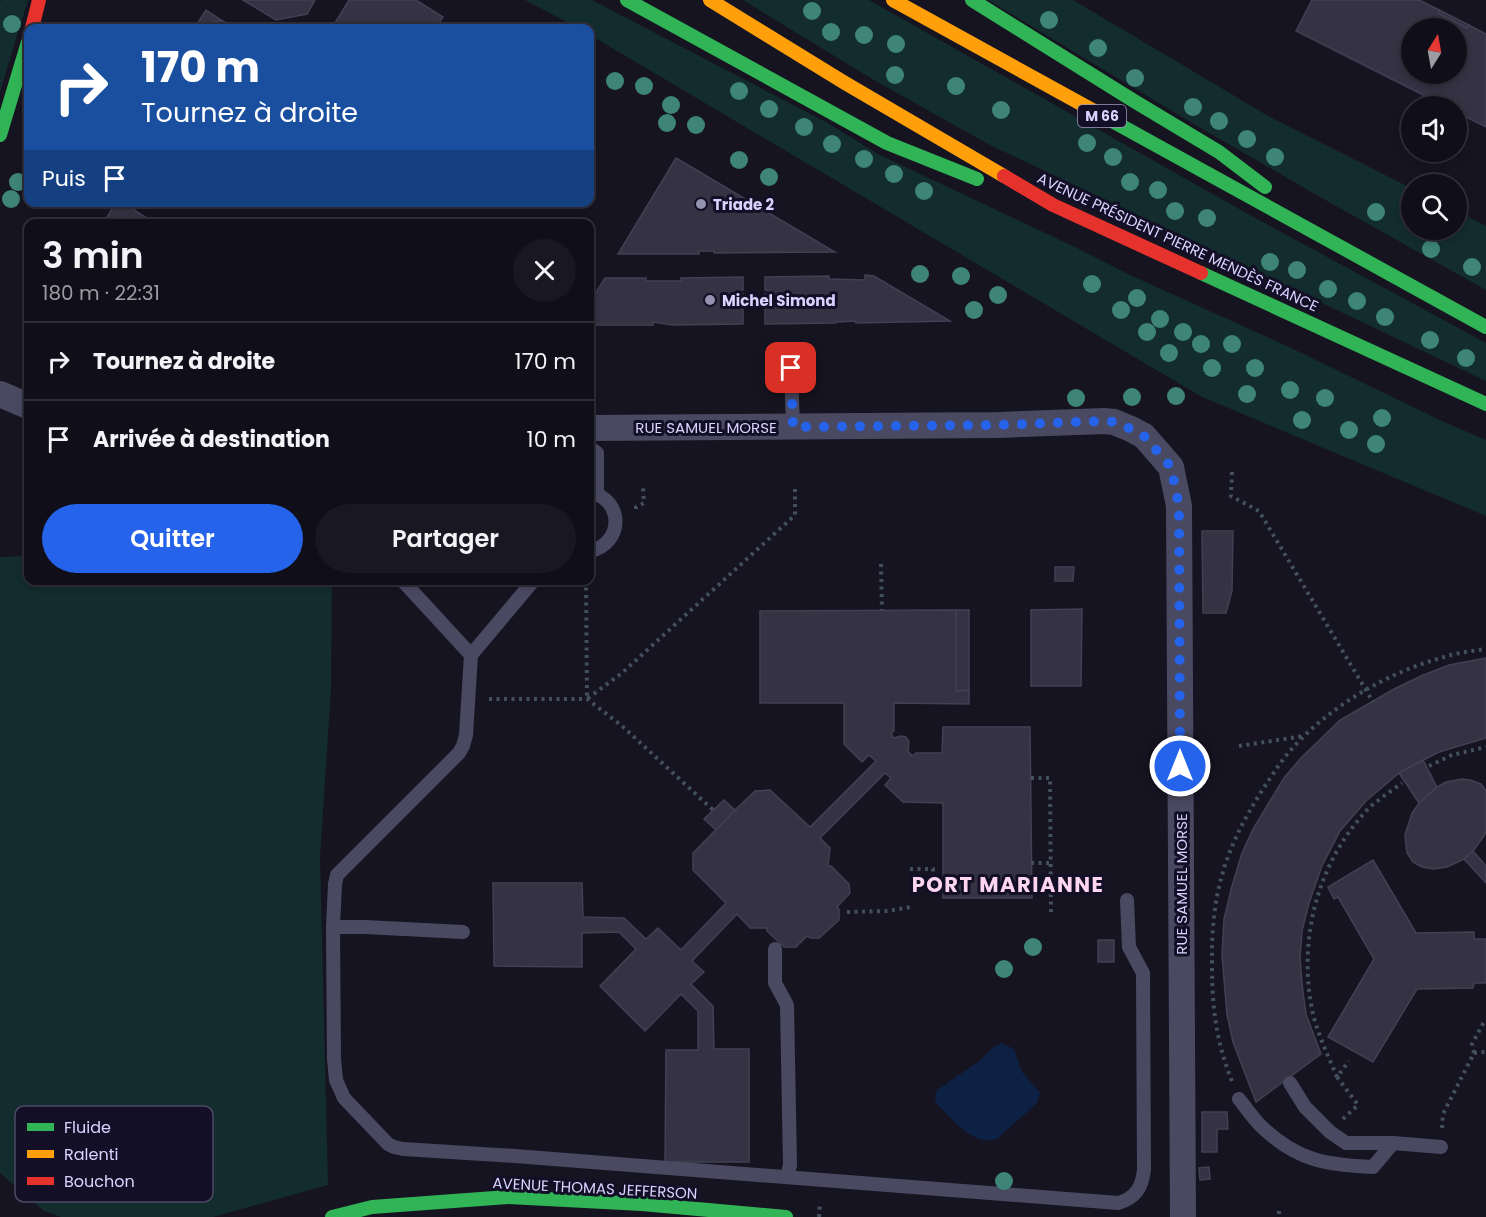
<!DOCTYPE html>
<html lang="fr">
<head>
<meta charset="utf-8">
<style>
  :root { --surface:#100f19; --page:#191822; --text:#f1f3f6; --muted:#9c9ca2; --line:#302f38; --accent:#2563eb }
  body { margin:0; font-family:Poppins,sans-serif; background:var(--page); color:var(--text); height:100vh; display:flex; flex-direction:column; font-size:22px; white-space:nowrap }
  * { box-sizing:border-box; margin:0 }
  p { font-size:20px; color:var(--muted) }
  .icon { flex:none; width:33px; height:33px; fill:none; stroke:currentColor; stroke-width:2; stroke-linecap:round; stroke-linejoin:round }
  .map { position:relative; flex:1; overflow:hidden }
  .drawer { position:absolute; left:24px; top:219px; width:570px; height:366px; display:flex; flex-direction:column; background:var(--surface); border-radius:12px; box-shadow:0 3px 9px #0003,0 0 0 2px var(--line) }
  .drawer>* { flex:none }
  .guide { position:absolute; left:24px; top:24px; width:570px; height:183px; border-radius:12px; box-shadow:0 3px 9px #0003,0 0 0 2px var(--line); background:#1a4fa0; color:#fff; overflow:hidden }
  .needle { width:39px; rotate:11deg }
  .tools { position:absolute; left:1401px; top:18px; display:grid; gap:12px }
  .tools a { display:grid; place-items:center; width:66px; height:66px; border-radius:50%; background:var(--surface); box-shadow:0 3px 9px #0003,0 0 0 2px var(--line); font-size:30px }
  .pin { position:absolute; display:grid; place-items:center; width:51px; height:51px; color:#fff; margin:-26px; border-radius:12px; box-shadow:0 3px 9px #0006 }
  .me { position:absolute; width:66px; margin:-33px; rotate:0deg; stroke-linejoin:round; filter:drop-shadow(0 0 4px #0008) }
  .turn { display:flex; align-items:center; gap:21px; height:126px; padding:0 18px; font-size:27px }
  .turn .icon { width:78px; height:78px; stroke-width:2.5 }
  .turn b { display:block; font-size:42px; line-height:51px }
  .then { display:flex; align-items:center; height:57px; padding:0 18px; background:#0003; gap:12px; font-size:22px }
  .round { display:grid; place-items:center; flex:none; width:63px; height:63px; border-radius:32px; background:var(--page) }
  .overview { display:flex; align-items:center; justify-content:space-between; height:102px; padding:0 18px }
  h1 { font-size:36px; font-weight:600; line-height:45px }
  .primary-button { display:flex; gap:12px; margin-top:auto; padding:12px 18px }
  .primary-button a { flex:1; height:69px; border-radius:36px; background:var(--accent); color:#fff; font-size:24px; font-weight:600; line-height:69px; text-align:center }
  .primary-button a+a { background:var(--page); color:var(--text) }
  ul { padding:0; list-style:none }
  li { display:flex; align-items:center; gap:18px; height:78px; padding:0 18px; border-top:2px solid var(--line) }
  li div { flex:1 }
  li b { display:block; font-size:22px }
  li em { font-style:normal }
  .map>svg:first-child { display:block }
  .green { fill:#132c2d }
  .water { fill:#0d2144 }
  .building { fill:#343243; stroke:#433f54; stroke-width:1.5; fill-rule:evenodd }
  .lines { fill:none; stroke-linecap:round; stroke-linejoin:round }
  .path { stroke:#44505f; stroke-width:4; stroke-dasharray:3 4.5; stroke-linecap:butt }
  .lane { stroke:#4a4962; stroke-width:14 }
  .street { stroke:#4a4962; stroke-width:26 }
  .fast { stroke:#30b455; stroke-width:14 }
  .slow { stroke:#ff9f0a; stroke-width:14 }
  .jam { stroke:#e5322d; stroke-width:14 }
  .tree { fill:#3e8478 }
  .route { stroke:#2563eb; stroke-width:10; stroke-dasharray:0 18 }
  .poi-dot { fill:#9591b1; stroke:#130f26; stroke-width:2 }
  .labels { text-anchor:middle; dominant-baseline:central; stroke-width:6; stroke-linejoin:round; paint-order:stroke }
  .shield { fill:#130f26; stroke:#9e99be; stroke-width:1.5 }
  .shield-label { font-size:14px; font-weight:bold; fill:#d9d4ff }
  .poi-label { font-size:15px; font-weight:bold; fill:#d9d4ff; stroke:#130f26; text-anchor:start }
  .street-label { font-size:15px; fill:#d9d4ff; stroke:#130f26 }
  .district-label { font-size:21px; font-weight:bold; letter-spacing:1.5px; fill:#ffd6f0; stroke:#130f26 }
  .key { fill:#130f26; stroke:#4e4a67; stroke-width:1.5 }
  .key-label { font-size:16px; fill:#d9d4ff }
</style>
</head>
<body>
<div class="map">
<svg width="1486" height="1217" viewBox="0 0 1486 1217">
  <rect width="100%" height="100%" fill="#161421"/>
  <g class="green">
    <path d="M1,0H28L0,92V3Z"/>
    <path d="M525,0H592L826,122L878,154L1077,248L1128,274L1287,346L1444,422L1486,440V516L1202,397L590,35V28H578Z"/>
    <path d="M743,0H869L1248,214L1486,343V381L990,145L872,79Z"/>
    <path d="M988,0H1073L1270,117L1411,188L1412,230H1456L1457,211L1486,226V290L1320,197L1187,120Z"/>
    <path d="M28,556V580L332,581L331,689L320,857L328,1185L213,1217H61L44,1211L0,1173V557Z"/>
  </g>
  <path class="water" d="M1001,1043L1014,1049L1022,1072L1040,1092L1037,1103L997,1139C972,1147 952,1118 936,1103L935,1096L937,1090L981,1060L992,1048Z"/>
  <g class="building">
    <path d="M243,0H315L307,14L276,20Z"/>
    <path d="M349,0H416L443,17L436,28H332Z"/>
    <path d="M1312,0H1419L1439,10L1438,13L1467,28L1469,25L1486,34V127L1456,112V106H1445L1296,31ZM1412,28H1456V74H1412Z"/>
    <path d="M206,10L221,20L195,27Z"/>
    <path d="M1439,10L1469,25L1467,28L1438,13Z"/>
    <path d="M221,20L235,28H195V27Z"/>
    <path d="M676,158L835,252L714,253V251H699V254H618Z"/>
    <path d="M116,202H122L156,224H103Z"/>
    <path d="M865,275L874,276L950,321L856,323L855,321L839,322L837,321L836,323L765,324V294H768V290H765V277L829,276V279L865,280Z"/>
    <path d="M743,277V290H740V294H743V324L673,325L653,322V325H590V302L605,278H646V281H681V278Z"/>
    <path d="M1202,531H1233L1232,591L1226,613H1203Z"/>
    <path d="M1055,567H1074L1073,581H1055Z"/>
    <path d="M1082,609L1081,686H1031V610Z"/>
    <path d="M956,610V691L969,690V704L894,703V731L891,734L894,738L901,736L906,737L909,742L908,751L912,756L916,753H942L943,727H1030L1032,898H943V803L903,802L885,785L891,778L885,773L820,838L830,848L828,866H831L849,884L850,893L837,907L839,909V920L819,938H810L807,936L796,947H784L767,931V928H750L737,914L692,961L704,972L691,984L713,1006L714,1049H749V1162H665L666,1050H698V1011L681,994L645,1031L600,986L636,949L619,932L582,933V967L494,966L493,883H582L583,917L624,918L646,939L658,928L681,950L726,903L693,870V853L735,810L755,791L770,790L810,827L876,761L869,755L862,762L844,744V703H760V611Z"/>
    <path d="M956,610H969V690L956,691Z"/>
    <path d="M1486,658V738L1439,752L1423,760L1399,773L1366,801L1340,831L1322,866L1309,903L1302,931L1300,957L1302,984L1306,1014L1321,1054L1256,1102L1233,1042L1227,1015L1222,955L1224,919L1232,886L1242,853L1253,829L1284,778L1301,758L1340,720L1394,689L1421,676L1449,665Z"/>
    <path d="M1423,760L1437,787L1419,803L1399,773Z"/>
    <path d="M1462,779L1470,780L1481,784L1486,791V831L1484,836L1473,851L1464,859L1447,867L1434,869L1422,867L1413,862L1407,853L1406,846L1405,835L1412,813L1419,803L1437,787L1446,782Z"/>
    <path d="M724,800L735,810L716,830L704,819Z"/>
    <path d="M1473,851L1486,866V883L1464,859Z"/>
    <path d="M1373,860L1416,933L1474,932V939H1486V983H1474L1473,988L1417,989L1373,1062L1328,1037L1374,959L1338,897L1334,899L1328,887Z"/>
    <rect x="1098" y="940" width="16" height="22"/>
    <path d="M1202,1112H1227L1228,1129H1217V1152H1202Z"/>
    <path d="M1209,1167L1210,1179L1200,1180L1199,1168Z"/>
  </g>
  <g class="lines">
    <g class="path">
      <path d="M1232,472L1231,496L1259,511L1373,702"/>
      <path d="M636,509V507L644,503L643,487"/>
      <path d="M881,564L882,610"/>
      <path d="M586,580L587,699L622,673L795,515V486"/>
      <path d="M489,699H587L621,725L713,810"/>
      <path d="M1239,746L1304,736"/>
      <path d="M1429,766L1452,755L1486,747"/>
      <path d="M1031,778H1050L1051,912"/>
      <path d="M1031,863H1051"/>
      <path d="M910,869H933V889H938"/>
      <path d="M847,912L887,911L911,907"/>
      <path d="M1474,1053L1485,1052L1486,1050"/>
      <path d="M1337,1077C1327,1053 1315,1029 1311,1004C1299,934 1319,860 1369,808C1379,799 1391,791 1402,783"/>
      <path d="M1232,1081C1216,1042 1212,1006 1212,965C1211,894 1224,850 1263,789C1271,777 1279,764 1289,752C1327,708 1386,673 1441,658C1456,653 1471,651 1486,649"/>
      <path d="M1343,1119L1358,1105L1337,1077L1349,1061"/>
      <path d="M1442,1128L1443,1114L1474,1053L1472,1044L1485,1020H1486"/>
      <path d="M1279,1211V1217"/>
      <path d="M819,1217L820,1202"/>
    </g>
    <g class="lane">
      <path d="M791,368L793,427"/>
      <path d="M590,448L597,453V493"/>
      <path d="M590,492C624,500 624,543 590,551"/>
      <path d="M402,580L471,655"/>
      <path d="M333,927L334,1059L336,1080L344,1098L388,1144L394,1147L403,1149L515,1156L1118,1203C1136,1198 1142,1187 1144,1170L1143,973L1129,947L1127,900"/>
      <path d="M463,932L365,927H333L335,884L337,875L459,753L463,746L466,735L471,655L534,580"/>
      <path d="M775,949V983L787,1005L790,1165L787,1177"/>
      <path d="M1290,1083L1305,1107L1330,1132L1346,1143H1393L1441,1147"/>
      <path d="M1239,1099C1247,1109 1254,1120 1263,1128C1298,1161 1327,1165 1373,1167L1393,1143"/>
    </g>
    <g class="street">
      <path d="M0,394L28,406"/>
      <path d="M590,428L999,425L1104,421L1114,422L1131,429L1144,436L1171,467L1179,506L1183,1217"/>
    </g>
    <g class="fast">
      <path d="M627,0L887,143L977,179"/>
      <path d="M972,0L1134,101L1219,152L1265,187"/>
      <path d="M1105,117L1486,327"/>
      <path d="M0,135L28,42"/>
      <path d="M1201,273L1486,404"/>
      <path d="M332,1217L372,1207L508,1197L642,1204L786,1217"/>
    </g>
    <g class="slow">
      <path d="M710,0L845,83L1004,176"/>
      <path d="M893,0L1105,117"/>
    </g>
    <g class="jam">
      <path d="M32,28L39,0"/>
      <path d="M1004,176L1053,205L1201,273"/>
    </g>
  </g>
  <g class="tree">
    <circle cx="812" cy="11" r="9"/>
    <circle cx="1049" cy="20" r="9"/>
    <circle cx="12" cy="24" r="9"/>
    <circle cx="831" cy="32" r="9"/>
    <circle cx="864" cy="35" r="9"/>
    <circle cx="896" cy="44" r="9"/>
    <circle cx="1098" cy="48" r="9"/>
    <circle cx="895" cy="75" r="9"/>
    <circle cx="1135" cy="78" r="9"/>
    <circle cx="615" cy="81" r="9"/>
    <circle cx="644" cy="86" r="9"/>
    <circle cx="956" cy="86" r="9"/>
    <circle cx="739" cy="91" r="9"/>
    <circle cx="671" cy="105" r="9"/>
    <circle cx="1193" cy="107" r="9"/>
    <circle cx="769" cy="109" r="9"/>
    <circle cx="1001" cy="110" r="9"/>
    <circle cx="1219" cy="121" r="9"/>
    <circle cx="667" cy="123" r="9"/>
    <circle cx="696" cy="125" r="9"/>
    <circle cx="804" cy="127" r="9"/>
    <circle cx="1247" cy="139" r="9"/>
    <circle cx="1087" cy="143" r="9"/>
    <circle cx="832" cy="144" r="9"/>
    <circle cx="1113" cy="157" r="9"/>
    <circle cx="1275" cy="157" r="9"/>
    <circle cx="864" cy="159" r="9"/>
    <circle cx="739" cy="160" r="9"/>
    <circle cx="894" cy="174" r="9"/>
    <circle cx="769" cy="177" r="9"/>
    <circle cx="18" cy="182" r="9"/>
    <circle cx="1130" cy="182" r="9"/>
    <circle cx="1158" cy="190" r="9"/>
    <circle cx="924" cy="191" r="9"/>
    <circle cx="11" cy="199" r="9"/>
    <circle cx="1175" cy="211" r="9"/>
    <circle cx="1376" cy="212" r="9"/>
    <circle cx="1207" cy="218" r="9"/>
    <circle cx="1431" cy="249" r="9"/>
    <circle cx="1270" cy="262" r="9"/>
    <circle cx="1472" cy="267" r="9"/>
    <circle cx="1297" cy="270" r="9"/>
    <circle cx="920" cy="274" r="9"/>
    <circle cx="961" cy="276" r="9"/>
    <circle cx="1092" cy="284" r="9"/>
    <circle cx="1328" cy="289" r="9"/>
    <circle cx="998" cy="295" r="9"/>
    <circle cx="1137" cy="298" r="9"/>
    <circle cx="1357" cy="301" r="9"/>
    <circle cx="974" cy="310" r="9"/>
    <circle cx="1121" cy="310" r="9"/>
    <circle cx="1385" cy="317" r="9"/>
    <circle cx="1160" cy="319" r="9"/>
    <circle cx="1147" cy="332" r="9"/>
    <circle cx="1183" cy="332" r="9"/>
    <circle cx="1430" cy="340" r="9"/>
    <circle cx="1201" cy="344" r="9"/>
    <circle cx="1232" cy="344" r="9"/>
    <circle cx="1169" cy="353" r="9"/>
    <circle cx="1466" cy="358" r="9"/>
    <circle cx="1212" cy="368" r="9"/>
    <circle cx="1255" cy="368" r="9"/>
    <circle cx="1290" cy="390" r="9"/>
    <circle cx="1247" cy="394" r="9"/>
    <circle cx="1176" cy="396" r="9"/>
    <circle cx="1132" cy="397" r="9"/>
    <circle cx="1076" cy="398" r="9"/>
    <circle cx="1325" cy="398" r="9"/>
    <circle cx="1382" cy="418" r="9"/>
    <circle cx="1302" cy="420" r="9"/>
    <circle cx="1349" cy="430" r="9"/>
    <circle cx="1376" cy="444" r="9"/>
    <circle cx="1033" cy="947" r="9"/>
    <circle cx="1004" cy="969" r="9"/>
    <circle cx="1004" cy="1181" r="9"/>
  </g>
  <g class="lines">
    <path class="route" d="M791,368L793,427L999,425L1104,421L1114,422L1131,429L1144,436L1171,467L1179,506L1180,766"/>
  </g>
  <g class="poi-dot">
    <circle cx="701" cy="204" r="6"/>
    <circle cx="710" cy="300" r="6"/>
  </g>
  <g class="labels">
    <rect class="shield" x="1078" y="105" width="48" height="22" rx="4.5"/>
    <g class="shield-label">
      <text x="1102" y="116">M 66</text>
    </g>
    <g class="poi-label">
      <text x="713" y="204">Triade 2</text>
      <text x="722" y="300">Michel Simond</text>
    </g>
    <g class="street-label">
      <text transform="translate(1178 242) rotate(25)">AVENUE PRÉSIDENT PIERRE MENDÈS FRANCE</text>
      <text x="706" y="427">RUE SAMUEL MORSE</text>
      <text transform="translate(1181 884) rotate(-90)">RUE SAMUEL MORSE</text>
      <text transform="translate(595 1188) rotate(3)">AVENUE THOMAS JEFFERSON</text>
    </g>
    <g class="district-label">
      <text x="1008" y="884">PORT MARIANNE</text>
    </g>
  </g>
  <rect x="15" y="1106" width="198" height="96" rx="9" class="key"/>
  <rect x="27" y="1123" width="27" height="8" fill="#30b455"/>
  <rect x="27" y="1150" width="27" height="8" fill="#ff9f0a"/>
  <rect x="27" y="1177" width="27" height="8" fill="#e5322d"/>
  <g class="key-label">
    <text x="64" y="1133">Fluide</text>
    <text x="64" y="1160">Ralenti</text>
    <text x="64" y="1187">Bouchon</text>
  </g>
</svg>
<div class="tools">
<a><svg class="needle" viewBox="-14 -14 28 28"><path d="M0-13l5 13h-10z" fill="#e53935"/><path d="M0 13l5-13h-10z" fill="#9c9ca2"/></svg></a>
<a><svg class="icon" aria-label="sound" viewBox="0 0 24 24"><path d="M4 9h4l5-4v14l-5-4H4zM17 9q2 3 0 6"/></svg></a>
<a><svg class="icon" aria-label="search" viewBox="0 0 24 24"><circle cx="10" cy="10" r="6"/><path d="M15 15l6 6"/></svg></a>
</div>
<div class="pin" style="left:791px;top:368px;background:#d93025"><svg class="icon" aria-label="arrive" viewBox="0 0 24 24"><path d="M6 21V4h12l-3 4 3 4H6"/></svg></div>
<svg class="me" style="left:1180px;top:766px" viewBox="-20 -20 40 40"><circle r="17" fill="#2563eb" stroke="#fff" stroke-width="3"/><path d="M0-11L8 9 0 5-8 9z" fill="#fff"/></svg>
<div class="guide">
<div class="turn"><svg class="icon" aria-label="right" viewBox="0 0 24 24"><path d="M7 20v-9h11M14 6l5 5-5 5"/></svg><div><b>170 m</b>Tournez à droite</div></div>
<div class="then">Puis<svg class="icon" aria-label="arrive" viewBox="0 0 24 24"><path d="M6 21V4h12l-3 4 3 4H6"/></svg></div>
</div>
<section class="drawer">
<div class="overview"><div><h1>3 min</h1><p>180 m · 22:31</p></div><a class="round"><svg class="icon" aria-label="close" viewBox="0 0 24 24"><path d="M6 6l12 12M18 6L6 18"/></svg></a></div>
<ul>
<li><svg class="icon" aria-label="right" viewBox="0 0 24 24"><path d="M7 20v-9h11M14 6l5 5-5 5"/></svg><div><b>Tournez à droite</b></div><em>170 m</em></li>
<li><svg class="icon" aria-label="arrive" viewBox="0 0 24 24"><path d="M6 21V4h12l-3 4 3 4H6"/></svg><div><b>Arrivée à destination</b></div><em>10 m</em></li>
</ul>
<div class="primary-button"><a>Quitter</a><a>Partager</a></div>
</section>
</div>
</body>
</html>
